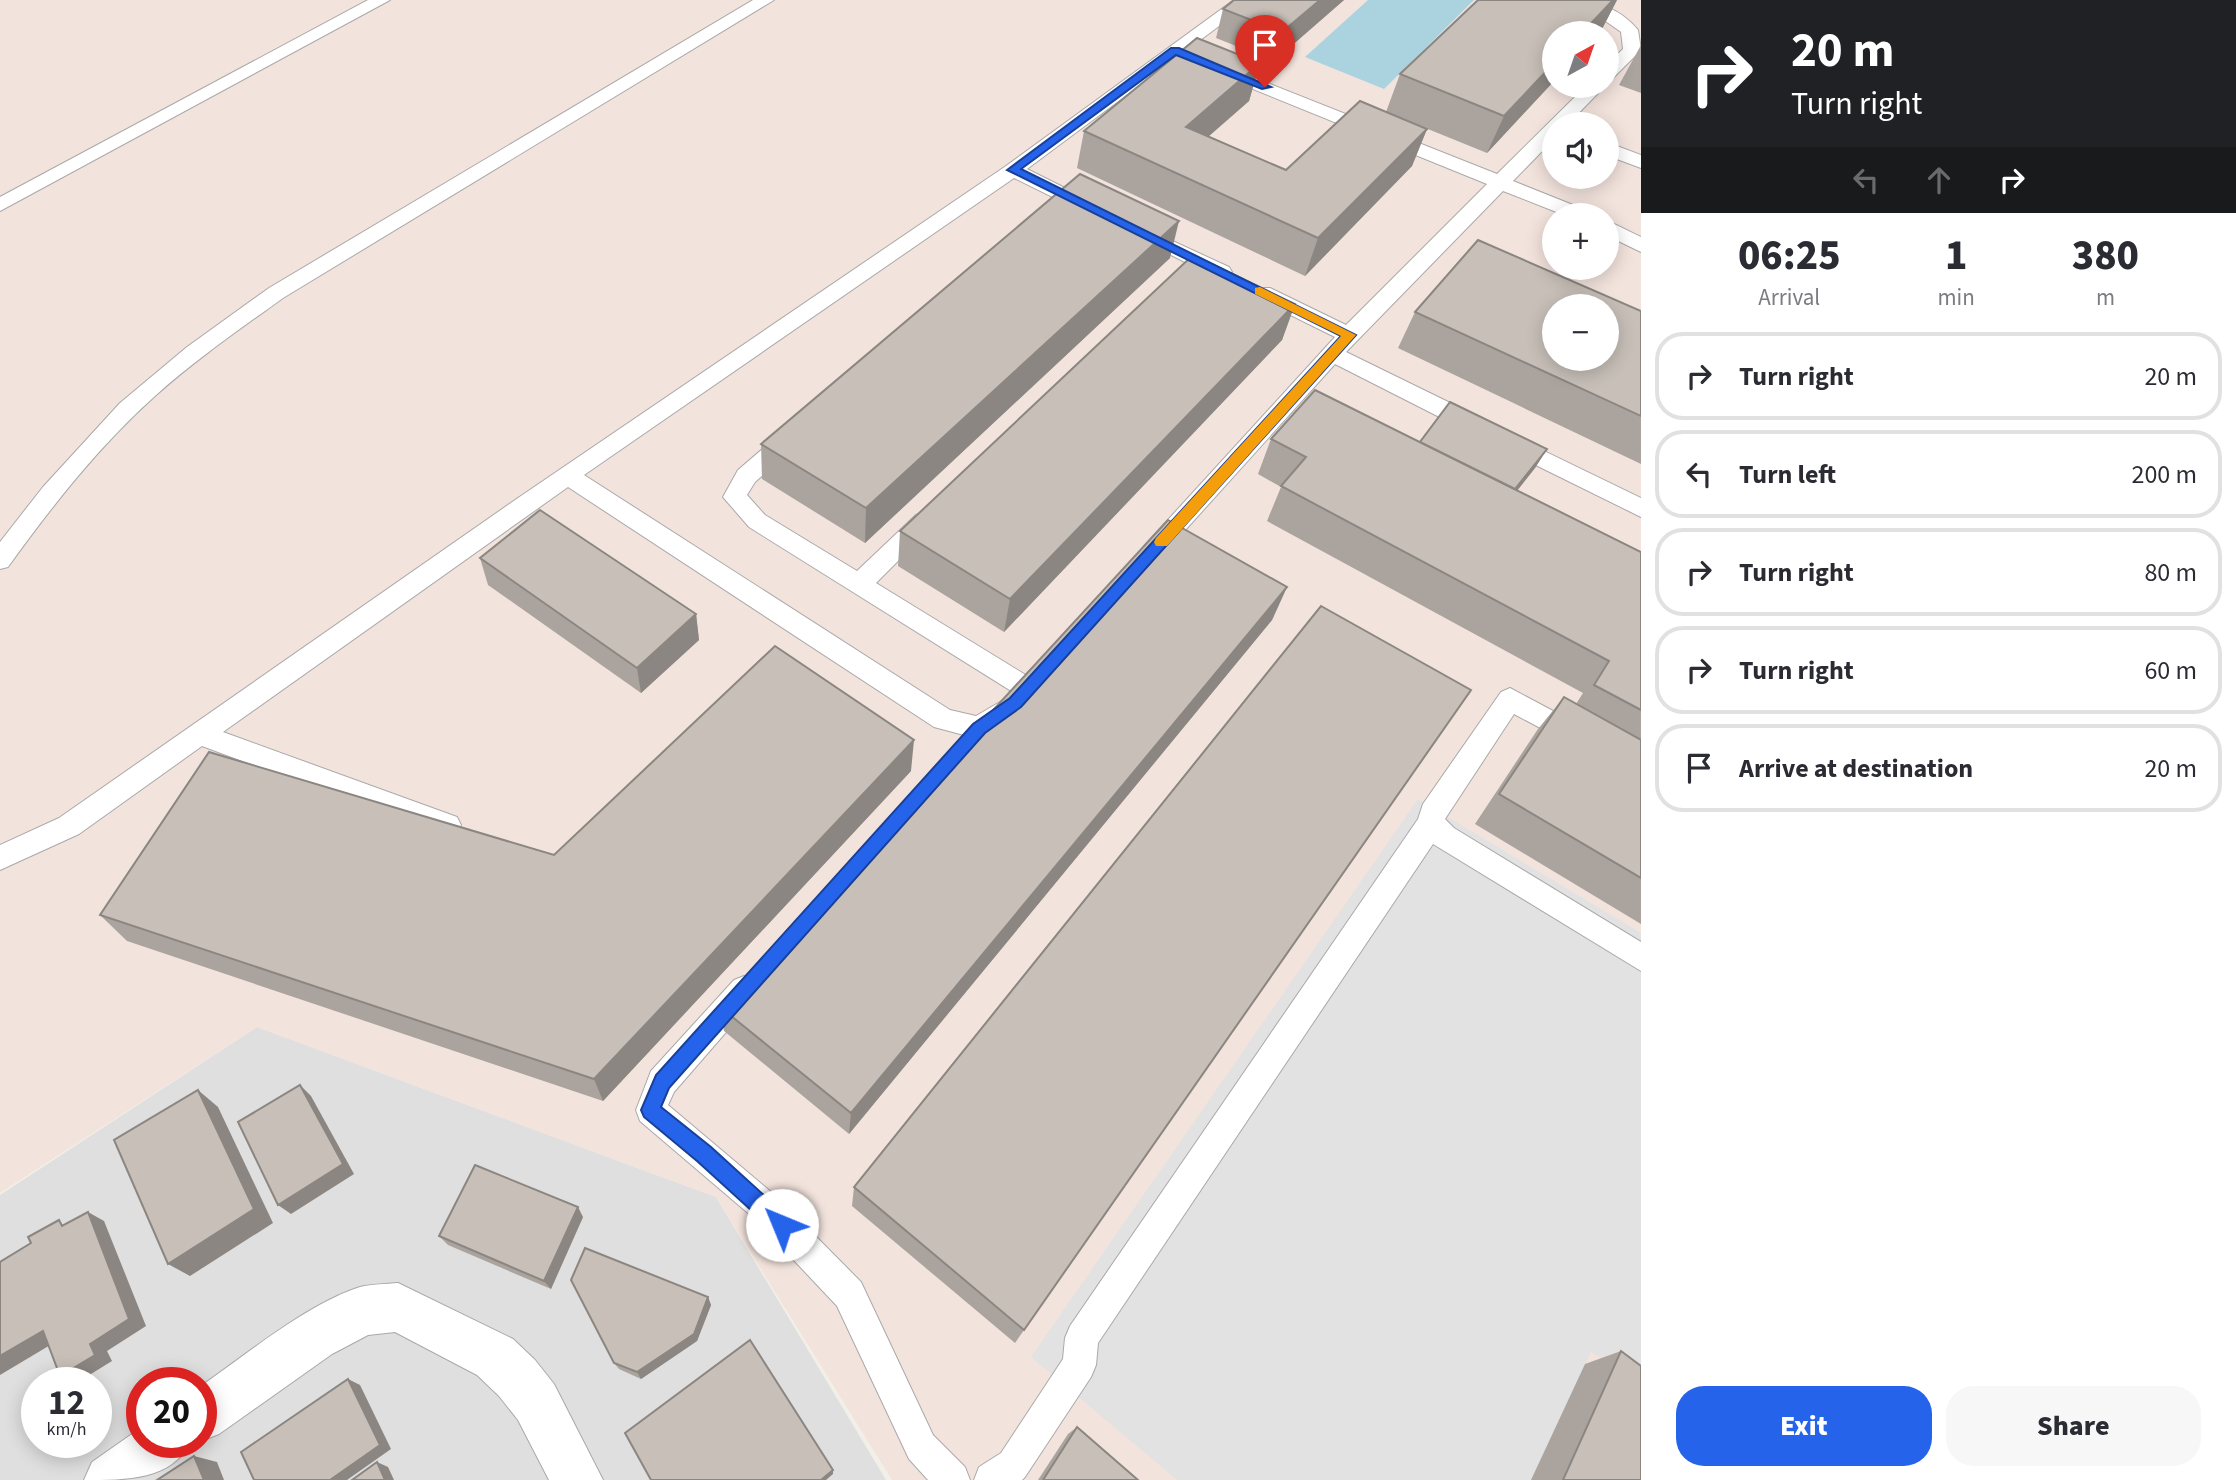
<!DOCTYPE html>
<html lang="en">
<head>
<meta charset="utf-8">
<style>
  :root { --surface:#fff; --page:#f7f7f7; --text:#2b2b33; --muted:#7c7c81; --line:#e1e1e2; --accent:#2563eb }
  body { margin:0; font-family:"Source Sans 3",sans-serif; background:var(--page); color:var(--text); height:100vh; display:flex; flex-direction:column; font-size:26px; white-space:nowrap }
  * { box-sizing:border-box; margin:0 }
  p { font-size:23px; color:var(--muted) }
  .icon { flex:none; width:38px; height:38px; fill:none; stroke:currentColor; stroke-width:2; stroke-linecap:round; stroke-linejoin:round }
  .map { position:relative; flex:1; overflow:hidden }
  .panel { display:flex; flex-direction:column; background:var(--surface); width:595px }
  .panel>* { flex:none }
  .top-card { background:#202124; color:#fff; overflow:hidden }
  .needle { width:46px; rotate:40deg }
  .controls { position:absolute; left:1542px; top:21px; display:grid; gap:14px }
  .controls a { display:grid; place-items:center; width:77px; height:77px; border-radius:50%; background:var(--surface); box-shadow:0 4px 18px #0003; font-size:35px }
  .speed { position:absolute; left:21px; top:1367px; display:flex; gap:14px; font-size:35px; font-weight:700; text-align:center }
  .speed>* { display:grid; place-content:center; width:91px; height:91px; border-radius:50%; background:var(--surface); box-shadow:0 4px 18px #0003; line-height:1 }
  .speed small { font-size:18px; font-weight:400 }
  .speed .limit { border:10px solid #d22; background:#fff; color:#111 }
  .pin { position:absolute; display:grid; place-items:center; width:60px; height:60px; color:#fff; margin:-72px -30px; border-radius:50% 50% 50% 0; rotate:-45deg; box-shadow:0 0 7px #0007 }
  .pin .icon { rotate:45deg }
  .me { position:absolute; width:77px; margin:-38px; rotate:315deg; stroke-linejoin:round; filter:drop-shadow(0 0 5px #0008) }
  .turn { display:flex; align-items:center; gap:24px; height:147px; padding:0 35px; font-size:32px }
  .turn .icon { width:91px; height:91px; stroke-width:2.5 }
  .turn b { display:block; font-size:49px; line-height:60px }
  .lanes { display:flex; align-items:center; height:66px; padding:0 35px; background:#0003; justify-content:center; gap:35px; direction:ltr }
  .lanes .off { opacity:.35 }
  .eta { display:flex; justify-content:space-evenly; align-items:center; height:119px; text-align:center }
  .eta b { font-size:42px; font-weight:800; line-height:49px }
  .primary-button { display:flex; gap:14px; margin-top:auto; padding:14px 35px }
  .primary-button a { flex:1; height:80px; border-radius:28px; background:var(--accent); color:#fff; font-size:28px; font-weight:800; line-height:80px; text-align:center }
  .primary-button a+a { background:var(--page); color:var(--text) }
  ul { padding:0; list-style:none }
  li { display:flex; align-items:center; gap:21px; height:88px; margin:0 14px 10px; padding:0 21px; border:4px solid var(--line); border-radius:28px }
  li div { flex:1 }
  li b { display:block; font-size:26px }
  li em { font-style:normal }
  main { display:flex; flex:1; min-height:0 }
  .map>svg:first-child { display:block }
  .residential { fill:#e0dfdf; fill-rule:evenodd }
  .military { fill:#f3e3dd; fill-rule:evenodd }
  .parking { fill:#e2e2e2 }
  .water { fill:#aad3df }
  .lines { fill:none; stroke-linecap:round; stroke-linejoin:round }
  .service-casing { stroke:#a9a9a9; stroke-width:2 }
  .minor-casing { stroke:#a9a9a9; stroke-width:2 }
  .service { fill:#fff; fill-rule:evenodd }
  .minor { fill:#fff; fill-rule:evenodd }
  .wall { fill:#aba49e }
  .shaded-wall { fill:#8b8681 }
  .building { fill:#c7bfb8; stroke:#8b8681; stroke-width:2; fill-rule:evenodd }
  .route { fill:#2563eb; stroke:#184099; stroke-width:2 }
  .slow { fill:#f59e0b }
</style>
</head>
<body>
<main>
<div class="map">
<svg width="1641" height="1480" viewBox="0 0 1641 1480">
  <rect width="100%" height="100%" fill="#f2efe9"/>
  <path class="residential" d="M257,1027L716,1197L886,1480H0V1195ZM37,1382H96V1442H37ZM142,1382H201V1442H142Z"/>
  <path class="military" d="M0,0H1641V1480H892L716,1197L257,1027L0,1193ZM1554,33H1606V86H1554ZM1554,124H1606V177H1554ZM1554,215H1606V268H1554ZM1554,306H1606V359H1554Z"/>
  <path class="parking" d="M1418,799L1641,933V1385L1591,1352L1531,1480H1177L1031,1357Z"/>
  <path class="water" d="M1368,0H1474L1384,89L1305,57Z"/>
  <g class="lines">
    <defs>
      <g id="service">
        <path d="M368,0H390L0,211V197Z"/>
        <path d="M753,0H774L283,298C240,329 195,360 155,396C99,446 52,506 8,567L0,569V542L43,487L120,403L187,347L269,288Z"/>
        <path d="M1234,0H1254L1027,169L1097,204L1100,208L1097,212H1083L1014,178L584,475L950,710L976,716L1005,699L1014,702L1018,710L1014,718L979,739L934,727L568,487L223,732L457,817L461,825L457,833L447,837L202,746L79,834L0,870V845L59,818L518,498L1006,166Z"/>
        <path d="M1565,0C1594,0 1619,7 1638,30L1641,50L1612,79L1606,80V65L1623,49L1621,32L1594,13L1568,4Z"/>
        <path d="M1222,65L1497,174L1586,86H1605L1568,124H1554V139L1513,181L1588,211L1591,215H1564L1503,191L1346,352L1485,420L1488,426L1485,432L1477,434L1469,432L1335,364L1161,557L1153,560L1145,557L1141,551L1145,545L1335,337L1256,298L1253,293L1256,288H1270L1346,325L1487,184L1216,74L1213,70L1216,66Z"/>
        <path d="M1606,142L1641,155V168L1606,155Z"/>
        <path d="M1606,220L1641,237V252L1606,235Z"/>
        <path d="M1140,226L1229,267L1232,272L1229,277H1215L1133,236L1130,232L1133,228Z"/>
        <path d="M789,431L797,433L800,439L797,445L755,482L747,495L765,515L857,571L916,515L924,512L932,515L936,521L932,527L876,583L1037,682L1041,689L1037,696L1028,699L1019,696L749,527L723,497L738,470L781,433Z"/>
        <path d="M1511,435L1641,498V517L1503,449L1500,443L1503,437Z"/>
        <path d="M1510,688L1585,728L1589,736L1585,744L1576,747L1514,714L1445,819L1454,828L1641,942V971L1433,844L1098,1343L1096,1365L1091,1377L1025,1477L1022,1480H974L979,1467L1001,1453L1063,1359L1065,1338L1070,1326L1418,819L1423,804L1501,692Z"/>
        <path d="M744,976L754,980L759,990L754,1000L674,1092L668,1105L777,1197L861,1282L933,1435L965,1467L970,1480H928L909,1459L837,1306L755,1219L640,1121L636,1110L651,1071L734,980Z"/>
      </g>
      <g id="minor">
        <path d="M398,1283L513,1339L535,1360L554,1384L603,1480H549L518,1420L499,1396L477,1375L395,1332L368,1335L332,1354L219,1434L201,1441V1386C247,1354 307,1304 360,1287C372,1284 386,1284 398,1283Z"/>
        <path d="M142,1427V1442H191C171,1480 128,1480 84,1480L92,1462Z"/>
      </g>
    </defs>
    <use href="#service" class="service-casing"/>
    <use href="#minor" class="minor-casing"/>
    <use href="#service" class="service"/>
    <use href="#minor" class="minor"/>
  </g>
  <g class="wall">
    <path d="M1234,0H1344L1274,61L1216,38L1223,9Z"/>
    <path d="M1478,0H1617L1602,29L1599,33H1554V81L1487,153L1386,112L1400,74Z"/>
    <path d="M1641,45V93L1619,85Z"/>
    <path d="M1260,63L1249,101L1209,136L1286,170L1427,129L1412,166L1305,276L1077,168L1084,131Z"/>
    <path d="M1170,258L865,543L762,479L761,444Z"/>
    <path d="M1295,304L1282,340L1004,632L898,566L900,531Z"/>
    <path d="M1641,311V464L1398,348L1415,312Z"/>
    <path d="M1271,439L1420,442L1547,449L1535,468L1517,490L1641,552V924L1475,824L1538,729L1564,697L1576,704L1583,693L1267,521L1281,487L1258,474Z"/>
    <path d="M480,558L696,614L699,640L641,693L488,585Z"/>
    <path d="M1287,587L1272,620L849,1134L724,1031L720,1007Z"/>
    <path d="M1471,690L1015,1343L852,1206L854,1187Z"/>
    <path d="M911,771L603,1101L127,941L100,915L554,855Z"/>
    <path d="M583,1217L551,1289L448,1245L439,1236Z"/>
    <path d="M708,1297L711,1305L697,1341L641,1379L619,1369L614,1363Z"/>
    <path d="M1621,1351L1641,1480H1531L1585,1364Z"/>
    <path d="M1077,1427L1138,1480H1038L1068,1434Z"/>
  </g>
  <g class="shaded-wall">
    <path d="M1320,0H1344L1274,61L1282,32Z"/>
    <path d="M1613,0H1617L1602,29L1599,33H1582Z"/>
    <path d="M1260,63L1249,101L1177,164L1186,127Z"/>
    <path d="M1554,63V81L1487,153L1504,116Z"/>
    <path d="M1427,129L1412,166L1305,276L1318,238Z"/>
    <path d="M1179,221L1170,258L865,543L866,508Z"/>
    <path d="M1295,304L1282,340L1004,632L1010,599Z"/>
    <path d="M1547,449L1535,468L1502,510L1513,492Z"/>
    <path d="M1287,587L1272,620L849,1134L851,1113Z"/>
    <path d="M696,614L699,640L641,693L637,668Z"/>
    <path d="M914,740L911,771L603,1101L594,1079Z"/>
    <path d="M300,1085L311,1096L354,1174L291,1214L278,1205Z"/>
    <path d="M198,1090L218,1107L273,1223L190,1276L168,1264Z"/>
    <path d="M578,1207L583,1217L551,1289L544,1281Z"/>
    <path d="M88,1212L104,1221L146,1326L107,1351L112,1361L78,1382L60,1376L90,1344Z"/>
    <path d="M708,1297L711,1305L697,1341L641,1379L637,1372Z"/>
    <path d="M43,1331L62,1338L0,1375V1356Z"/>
    <path d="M348,1379L360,1385L391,1449L347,1480H330Z"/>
    <path d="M194,1456L217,1462L224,1480H204Z"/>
    <path d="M377,1462L388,1467L394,1480H385Z"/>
    <path d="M833,1470V1474L826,1480H821Z"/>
  </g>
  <g class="building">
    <path d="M1234,0H1320L1282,32L1223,9Z"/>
    <path d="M1478,0H1613L1582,33H1554V63L1504,116L1400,74Z"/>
    <path d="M1197,38L1260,63L1186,127L1286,170L1360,101L1427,129L1318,238L1084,131Z"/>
    <path d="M1080,174L1179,221L866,508L761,444Z"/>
    <path d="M1478,240L1641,311V416L1415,312ZM1554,306H1606V359H1554Z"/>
    <path d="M1193,255L1295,304L1010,599L900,531Z"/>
    <path d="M1315,390L1641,552V710L1594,685L1609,661L1281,486L1306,457L1271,439Z"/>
    <path d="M1450,402L1547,449L1515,489L1420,442Z"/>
    <path d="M540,510L696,614L637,668L480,558Z"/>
    <path d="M1168,520L1287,587L851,1113L720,1007Z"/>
    <path d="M1321,606L1471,690L1024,1330L854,1187Z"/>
    <path d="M775,646L914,740L594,1079L100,915L209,752L554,855Z"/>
    <path d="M1564,697L1641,740V878L1499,794Z"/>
    <path d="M300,1085L343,1164L278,1205L238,1122Z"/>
    <path d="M198,1090L254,1209L168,1264L114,1140Z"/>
    <path d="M475,1165L578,1207L544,1281L439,1236Z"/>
    <path d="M88,1212L129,1319L90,1344L95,1355L60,1376L43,1331L0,1356V1262L31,1243L28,1237L59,1220L62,1226Z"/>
    <path d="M585,1248L708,1297L694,1334L637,1372L614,1363L571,1280Z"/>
    <path d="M750,1340L833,1470L821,1480H651L625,1433Z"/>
    <path d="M1621,1351L1641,1366V1480H1563Z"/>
    <path d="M348,1379L380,1445L330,1480H254L241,1452Z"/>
    <path d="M1077,1427L1138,1480H1043Z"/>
    <path d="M194,1456L204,1480H157Z"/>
    <path d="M377,1462L385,1480H352Z"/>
  </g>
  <path class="route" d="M1171,48H1179L1271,87L1262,89L1176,55L1021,169L1356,335L1021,707L985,733L669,1088L661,1107L711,1147L789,1218L792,1225L789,1232L782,1235L775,1232L697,1161L644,1117L641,1110L656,1075L973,724L1010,698L1341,336L1007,170Z"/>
  <path class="slow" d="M1260,287L1356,335L1167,546H1156L1154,542L1156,538L1341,336L1255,294V288Z"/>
</svg>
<div class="controls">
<a><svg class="needle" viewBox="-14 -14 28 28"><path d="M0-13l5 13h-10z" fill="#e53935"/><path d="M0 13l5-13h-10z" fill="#7c7c81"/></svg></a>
<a><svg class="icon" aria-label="sound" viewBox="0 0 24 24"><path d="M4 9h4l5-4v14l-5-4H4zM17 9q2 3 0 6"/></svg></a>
<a>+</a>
<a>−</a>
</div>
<div class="speed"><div>12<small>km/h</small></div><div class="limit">20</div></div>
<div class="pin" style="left:1265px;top:87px;background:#d93025"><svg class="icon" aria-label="arrive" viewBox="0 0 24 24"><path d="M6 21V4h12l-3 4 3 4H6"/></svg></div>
<svg class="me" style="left:782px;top:1225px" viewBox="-20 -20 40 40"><circle r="19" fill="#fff"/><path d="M0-13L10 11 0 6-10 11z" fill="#2563eb"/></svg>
</div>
<section class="panel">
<div class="top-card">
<div class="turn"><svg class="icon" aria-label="right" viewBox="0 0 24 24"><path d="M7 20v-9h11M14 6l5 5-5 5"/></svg><div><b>20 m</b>Turn right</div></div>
<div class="lanes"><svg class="icon off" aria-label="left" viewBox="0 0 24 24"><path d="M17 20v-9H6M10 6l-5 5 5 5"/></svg><svg class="icon off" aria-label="ahead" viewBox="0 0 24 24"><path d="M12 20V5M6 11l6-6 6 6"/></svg><svg class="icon" aria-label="right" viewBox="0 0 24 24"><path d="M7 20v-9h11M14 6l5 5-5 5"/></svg></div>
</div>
<div class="eta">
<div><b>06:25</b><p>Arrival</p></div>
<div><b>1</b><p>min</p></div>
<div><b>380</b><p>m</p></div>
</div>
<ul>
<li><svg class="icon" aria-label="right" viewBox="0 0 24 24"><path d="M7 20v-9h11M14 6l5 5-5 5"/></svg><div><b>Turn right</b></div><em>20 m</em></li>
<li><svg class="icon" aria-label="left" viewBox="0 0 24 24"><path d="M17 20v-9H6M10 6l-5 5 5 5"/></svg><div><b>Turn left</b></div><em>200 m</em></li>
<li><svg class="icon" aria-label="right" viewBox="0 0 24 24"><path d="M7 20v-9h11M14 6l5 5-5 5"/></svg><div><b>Turn right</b></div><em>80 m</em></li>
<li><svg class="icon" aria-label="right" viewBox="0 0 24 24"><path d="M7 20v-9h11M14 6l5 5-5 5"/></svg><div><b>Turn right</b></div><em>60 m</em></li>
<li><svg class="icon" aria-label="arrive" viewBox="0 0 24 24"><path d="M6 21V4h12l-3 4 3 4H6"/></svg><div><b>Arrive at destination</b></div><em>20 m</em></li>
</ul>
<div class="primary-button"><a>Exit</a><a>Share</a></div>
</section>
</main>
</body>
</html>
